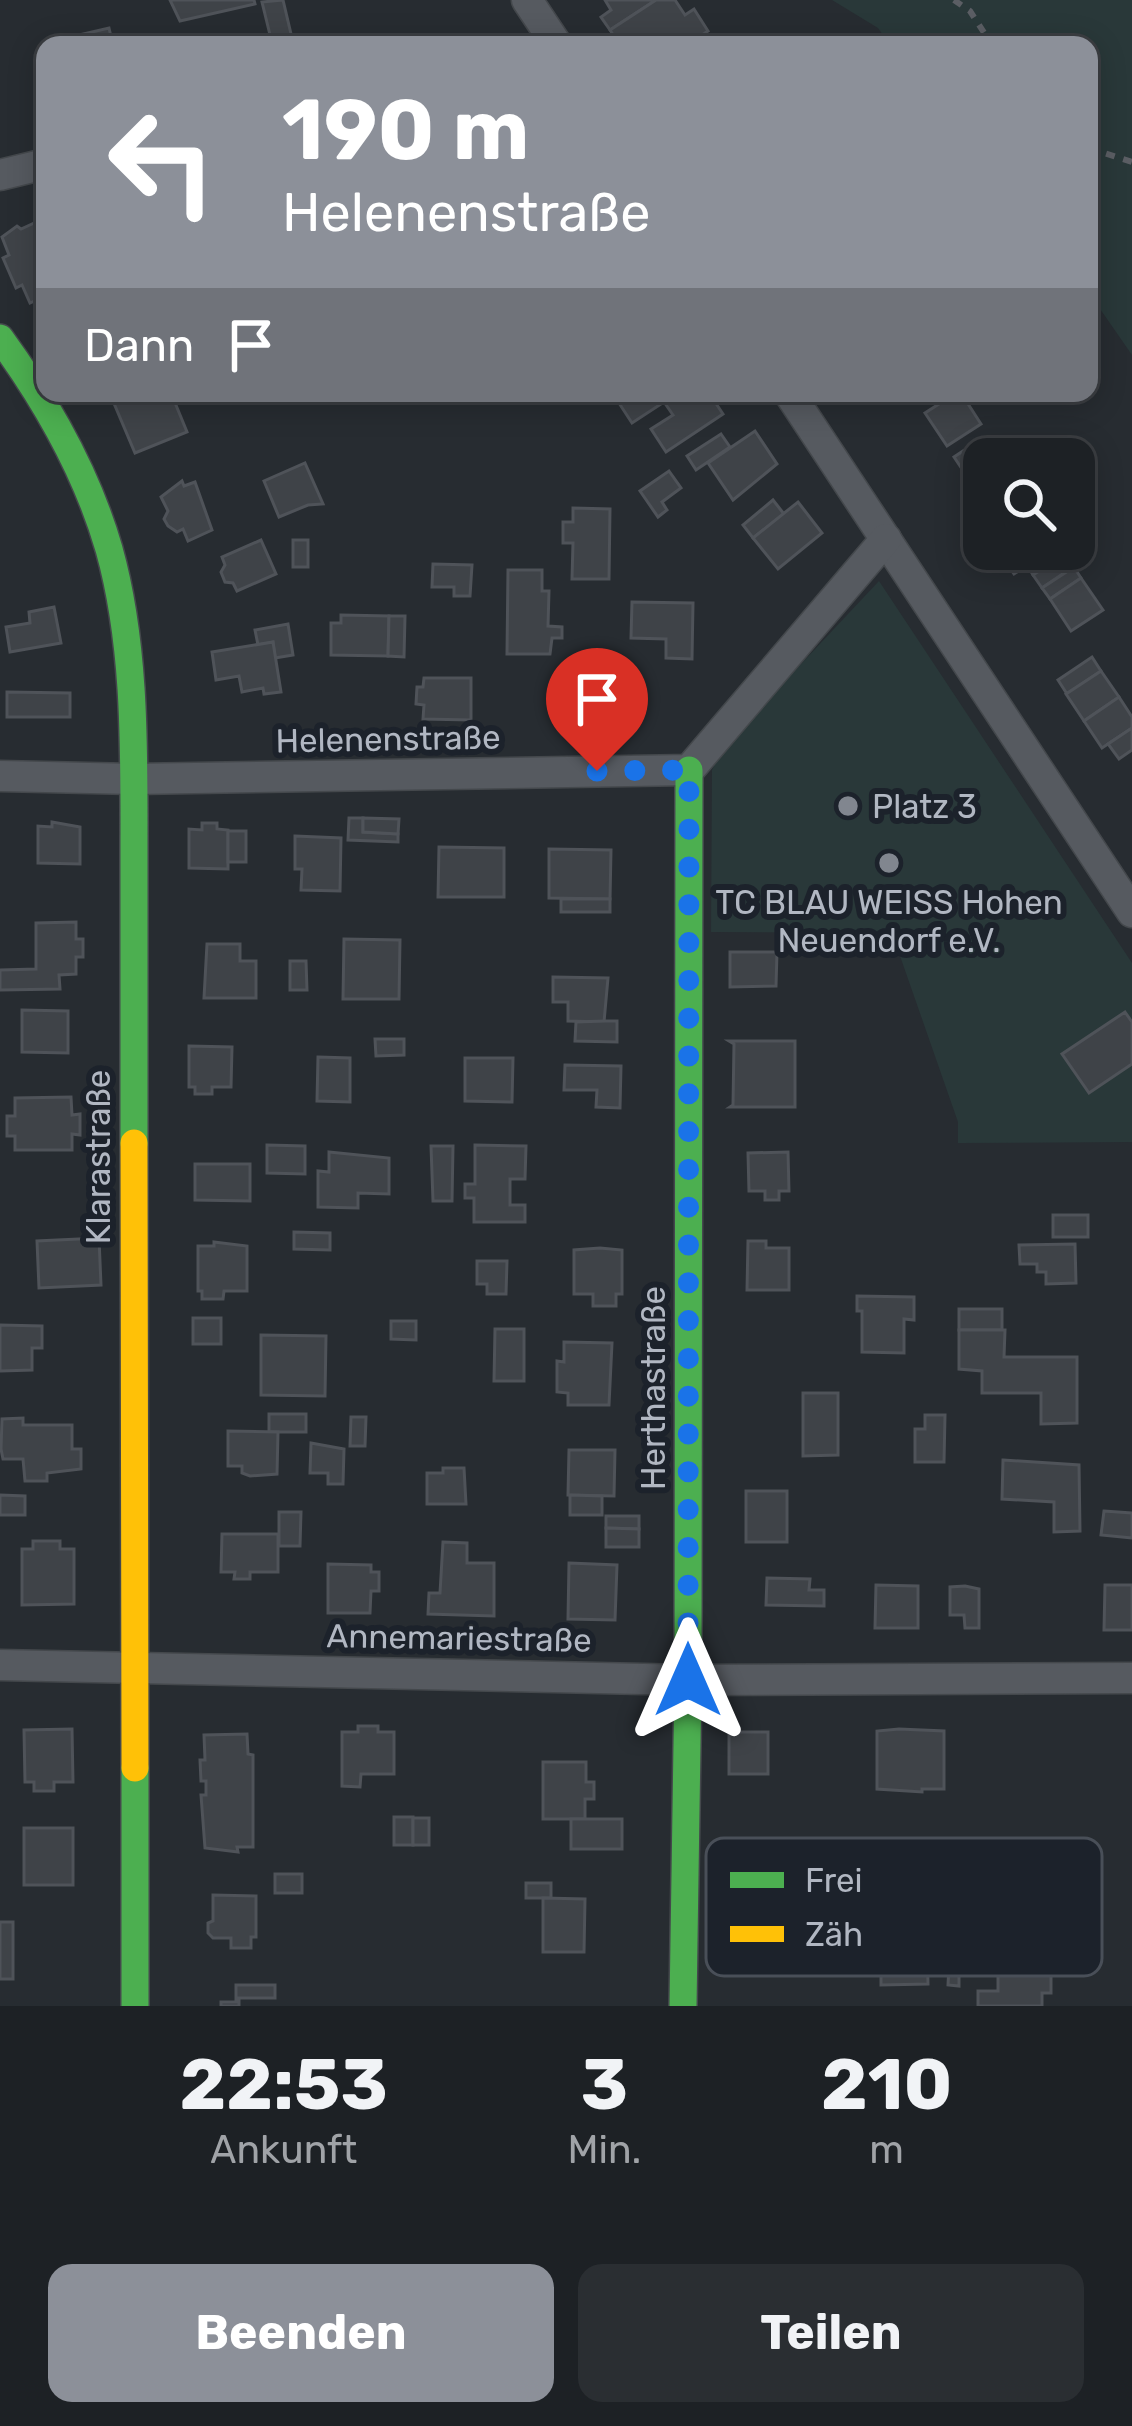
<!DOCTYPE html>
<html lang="de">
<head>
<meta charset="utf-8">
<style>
  :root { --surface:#1d2125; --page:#2a2e32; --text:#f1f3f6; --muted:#a0a3a7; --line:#3b3e42; --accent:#8c9099 }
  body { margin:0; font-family:Rubik,sans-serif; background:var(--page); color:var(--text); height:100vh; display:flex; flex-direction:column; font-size:45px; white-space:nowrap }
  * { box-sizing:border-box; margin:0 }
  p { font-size:39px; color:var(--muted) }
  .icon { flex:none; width:66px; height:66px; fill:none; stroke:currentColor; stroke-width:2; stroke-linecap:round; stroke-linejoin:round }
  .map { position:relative; height:2006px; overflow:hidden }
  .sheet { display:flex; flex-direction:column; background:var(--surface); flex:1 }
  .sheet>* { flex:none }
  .hud { position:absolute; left:36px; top:36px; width:1062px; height:366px; border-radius:24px; box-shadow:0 6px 30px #0003,0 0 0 3px var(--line); background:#8c9099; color:#fff; overflow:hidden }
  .controls { position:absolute; left:963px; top:438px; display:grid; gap:24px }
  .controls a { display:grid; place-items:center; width:132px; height:132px; border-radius:24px; background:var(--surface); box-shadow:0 6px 30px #0003,0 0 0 3px var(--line); font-size:60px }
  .pin { position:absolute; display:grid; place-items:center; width:102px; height:102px; color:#fff; margin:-123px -51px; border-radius:50% 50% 50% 0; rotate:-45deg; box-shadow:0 0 12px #0007 }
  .pin .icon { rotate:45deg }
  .me { position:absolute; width:132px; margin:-66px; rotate:0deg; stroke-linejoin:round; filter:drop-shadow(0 0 9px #0008) }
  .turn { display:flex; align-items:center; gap:42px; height:252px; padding:0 48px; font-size:54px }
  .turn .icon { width:156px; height:156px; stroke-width:2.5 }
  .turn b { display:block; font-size:84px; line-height:102px }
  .then { display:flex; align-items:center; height:114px; padding:0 48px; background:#0003; gap:24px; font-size:45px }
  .eta { display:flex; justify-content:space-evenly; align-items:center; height:204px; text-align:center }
  .eta b { font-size:72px; font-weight:700; line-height:84px }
  .primary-button { display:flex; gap:24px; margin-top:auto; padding:24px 48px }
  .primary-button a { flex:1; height:138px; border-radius:24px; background:var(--accent); color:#fff; font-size:48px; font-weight:700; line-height:138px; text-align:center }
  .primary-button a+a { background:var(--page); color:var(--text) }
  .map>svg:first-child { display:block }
  .green { fill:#293839 }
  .building { fill:#3f4348; stroke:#4f5359; stroke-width:3 }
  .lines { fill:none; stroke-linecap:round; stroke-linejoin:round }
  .street-casing { stroke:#44484c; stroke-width:33 }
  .fast-casing { stroke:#44484c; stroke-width:30 }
  .slow-casing { stroke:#44484c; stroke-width:30 }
  .path { stroke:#5b5e64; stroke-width:6; stroke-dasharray:9 9; stroke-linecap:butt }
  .street { stroke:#565a60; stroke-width:30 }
  .fast { stroke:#4caf50; stroke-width:27 }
  .slow { stroke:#ffc107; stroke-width:27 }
  .route { stroke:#1a73e8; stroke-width:21; stroke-dasharray:0 37.8 }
  .poi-dot { fill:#81868f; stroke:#1c222b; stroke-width:4.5 }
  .labels { text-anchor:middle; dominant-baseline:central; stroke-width:12; stroke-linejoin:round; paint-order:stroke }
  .street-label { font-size:33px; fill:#b1b7c2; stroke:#1c222b }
  .poi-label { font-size:33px; fill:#b1b7c2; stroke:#1c222b; text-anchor:start }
  .key { fill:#1c222b; stroke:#494f58; stroke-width:3 }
  .key-label { font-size:33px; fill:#b1b7c2 }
</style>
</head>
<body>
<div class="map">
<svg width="1132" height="2006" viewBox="0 0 1132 2006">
  <rect width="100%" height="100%" fill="#272c31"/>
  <g class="green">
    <path d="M832,0H1132V355L1089,293V45H890L878,28Z"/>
    <path d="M879,581L1132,963V1142L958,1143V1122L892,933L711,932L712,770L722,748Z"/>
  </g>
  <g class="building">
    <path d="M170,0H254L255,4L180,21Z"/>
    <path d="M283,0L291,34L271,39L262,2Z"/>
    <path d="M605,0H656L610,30L601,17L611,10Z"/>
    <path d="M656,0H675L685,15L694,9L708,31L687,45H633L629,38L619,44L610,30Z"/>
    <path d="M109,28L112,41L123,38L125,45H63L62,39Z"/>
    <path d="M45,218V296L30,303L22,285L16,288L3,258L9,255L2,237L17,226L21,229Z"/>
    <path d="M132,393H171L187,432L135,453L113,401Z"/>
    <path d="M628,393H709L723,414L666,452L651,429L673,415L664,402L632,423L617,400Z"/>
    <path d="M956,393H961L981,424L947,446L925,413Z"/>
    <path d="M755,431L777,464L733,500L708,463Z"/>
    <path d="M721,434L730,447L696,470L687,456Z"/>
    <path d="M978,441L986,453L962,469L954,457Z"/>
    <path d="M995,447L1003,459H984V502L962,469Z"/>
    <path d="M305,463L323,504L308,505L279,517L264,481Z"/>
    <path d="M669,471L681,488L662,502L667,510L658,517L640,491Z"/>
    <path d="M182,481L184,486L195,482L212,530L188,541L183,529L177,532L168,526L164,519L168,511L161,497Z"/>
    <path d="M773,500L784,514L753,538L743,525Z"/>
    <path d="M798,502L822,533L778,569L753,538Z"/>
    <path d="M573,508L610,509L609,579H572L573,543H563V522H573Z"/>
    <path d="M261,540L276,574L237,591L233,583L225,582L221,572L225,565L222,557Z"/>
    <rect x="293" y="540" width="15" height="27"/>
    <path d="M1001,549H1063L1066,553L1033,575L1027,565L1014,574L998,551Z"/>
    <path d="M1056,560L1064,573L1042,588L1033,575Z"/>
    <path d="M433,564L472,565L470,596H454V587H432Z"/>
    <path d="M1074,567L1081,578L1050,599L1042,588Z"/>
    <path d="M508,570H542V591H549L548,626L562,627V638H552L550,654H507Z"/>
    <path d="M1081,578L1103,610L1071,631L1050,599Z"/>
    <path d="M632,602L693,603L692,659L666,658V639L631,638Z"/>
    <path d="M54,607L61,643L10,652L6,627L30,623L29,612Z"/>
    <path d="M341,615L389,616L388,656L331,655V623H341Z"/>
    <path d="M389,616H405L404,657L388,656Z"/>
    <path d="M288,624L293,655L275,658L273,642L258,645L255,630Z"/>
    <path d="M273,642L281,692L264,694L263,688L242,692L239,676L216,680L212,652Z"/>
    <path d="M1092,657L1101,671L1067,694L1058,680Z"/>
    <path d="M1101,671L1119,697L1084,721L1066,694Z"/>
    <path d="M424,678H471V720L423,719L424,705L416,704L417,687H423Z"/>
    <path d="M7,692L70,693V717H7Z"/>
    <path d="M1119,697L1132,717V728L1102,748L1084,721Z"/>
    <path d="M1132,728V750L1119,759L1108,744Z"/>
    <path d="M349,818H363V832L398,834V842L348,840Z"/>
    <path d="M363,818L399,819L398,834L363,832Z"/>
    <path d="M52,822L80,827V864L38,863V826L52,827Z"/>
    <path d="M202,823H217V829L228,830V869L189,868V829L202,830Z"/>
    <rect x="228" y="831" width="18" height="31"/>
    <path d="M295,836L341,838L340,891L301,890L302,869H295Z"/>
    <path d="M439,847L504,848V897H438Z"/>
    <path d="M549,849L611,850L610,899L549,898Z"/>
    <rect x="561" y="899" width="49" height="13"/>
    <path d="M76,922V939H83V957H76V974L59,975L60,989L0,990V970L36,969V923Z"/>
    <path d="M344,939L400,940L399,999H343Z"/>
    <path d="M207,944H240V961H256V998H204Z"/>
    <path d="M730,952H777L776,986L730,987Z"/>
    <path d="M290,961H306L307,990H290Z"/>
    <path d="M553,977L608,978L604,1022L568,1021V1002H553Z"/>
    <path d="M22,1010L68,1011V1053L22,1052Z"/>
    <path d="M1125,1012L1132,1022V1064L1089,1093L1062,1054Z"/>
    <path d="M605,1021H617V1042L575,1041L576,1022Z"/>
    <path d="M375,1039H404V1055L376,1056Z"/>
    <path d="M729,1041H795V1107H730L733,1105L734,1044Z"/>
    <path d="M189,1046L232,1047L231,1087H212V1094H195V1087H189Z"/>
    <path d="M318,1057L350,1058V1102L317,1101Z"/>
    <path d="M465,1058H513L512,1102L465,1101Z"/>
    <path d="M565,1065L621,1066L620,1108L596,1107L597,1090H564Z"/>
    <path d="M71,1097L72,1115L80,1114V1135L72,1134V1150H15V1136H7V1116H15V1098Z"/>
    <path d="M267,1145L305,1146V1174L267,1173Z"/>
    <path d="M475,1145L526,1146L525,1179H510V1205H525V1222H474V1198H465V1184H475Z"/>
    <path d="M431,1146H453L452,1201H433Z"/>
    <path d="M329,1152L389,1158V1194L358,1193V1208L318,1207V1171L329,1172Z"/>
    <path d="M788,1152L789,1191H779V1200H765V1191H749L748,1153Z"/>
    <path d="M195,1164H250V1201L195,1200Z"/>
    <rect x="1053" y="1215" width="35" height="22"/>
    <path d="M294,1232L330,1233V1250L294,1249Z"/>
    <path d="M99,1238L101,1285L39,1288L37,1241Z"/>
    <path d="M748,1241H766V1248H789V1290H747Z"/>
    <path d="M214,1242L247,1246V1291H224L223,1299H202V1291H198V1246H214Z"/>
    <path d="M1075,1244L1076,1283L1046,1284V1272H1037V1264H1020L1019,1245Z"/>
    <path d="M600,1248L622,1250V1294H616V1306H593V1294H574V1250Z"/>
    <path d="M477,1261H507L506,1294H487V1284H477Z"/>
    <path d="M857,1296L914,1297V1320L904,1319V1353L862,1352V1311H857Z"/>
    <rect x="959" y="1309" width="43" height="21"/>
    <rect x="193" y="1318" width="28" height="26"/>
    <path d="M391,1321H416V1340L391,1339Z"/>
    <path d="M0,1325L42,1326V1348H32V1370L0,1371Z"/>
    <path d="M495,1329H524V1381H494Z"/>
    <path d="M959,1330H1005L1004,1357H1077V1423L1041,1424V1393H982V1371L959,1369Z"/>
    <path d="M261,1335L326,1336L325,1396L261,1395Z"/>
    <path d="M564,1342L612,1343L609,1405H568V1393L557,1392V1361L564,1362Z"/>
    <path d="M803,1393H838V1455L803,1456Z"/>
    <rect x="269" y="1414" width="37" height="18"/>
    <path d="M925,1415H945L944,1462H915V1429H925Z"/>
    <path d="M351,1417H366L365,1446H350Z"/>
    <path d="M23,1418V1425H72V1449H81V1469L47,1473V1481H25L23,1459H3L1,1449L2,1419Z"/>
    <path d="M228,1431L278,1432L277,1474L250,1476L242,1473V1466H228Z"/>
    <path d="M311,1443L344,1449L343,1484H328V1473H310Z"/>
    <path d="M569,1450H615L614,1496L568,1495Z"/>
    <path d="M1003,1460L1079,1465L1080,1531L1054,1532V1502L1002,1499Z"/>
    <path d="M443,1468H464L466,1504H427V1473H443Z"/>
    <rect x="746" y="1491" width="41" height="51"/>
    <path d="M0,1495L25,1496V1515H0Z"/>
    <path d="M570,1495L602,1496V1515H570Z"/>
    <path d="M1104,1511L1132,1513V1538L1101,1535Z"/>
    <path d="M279,1512H301L300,1546H279Z"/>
    <path d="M606,1516H639V1529L606,1528Z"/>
    <path d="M606,1528L639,1529V1547H606Z"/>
    <path d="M222,1534H278V1572H250V1579H234L235,1572H221Z"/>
    <path d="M33,1541H60V1549H74V1604L22,1605V1549H33Z"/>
    <path d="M443,1542L467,1543V1563H494V1616L428,1614L429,1593H440Z"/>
    <path d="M569,1563L617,1565L615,1620L568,1619Z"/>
    <path d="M328,1564L371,1565V1572H379V1591H371L370,1613H328Z"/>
    <path d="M767,1578L810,1579L809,1590H824V1606L766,1605Z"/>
    <path d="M876,1585L918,1586V1628H875Z"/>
    <path d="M1105,1585H1132V1630H1104Z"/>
    <path d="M965,1586L979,1589V1628H965L964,1615H950V1587Z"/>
    <path d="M358,1726H378V1732H394V1774H361L360,1787L342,1786V1732H358Z"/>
    <path d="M72,1729L73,1782H54V1791H34V1782H25L24,1730Z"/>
    <path d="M899,1729L944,1731V1789H922V1792L877,1789V1731Z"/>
    <rect x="729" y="1732" width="39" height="42"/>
    <path d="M247,1734L248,1754L253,1755V1847H237L238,1852L205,1848L201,1795H206V1781H201L200,1760H205L204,1735Z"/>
    <path d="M543,1762H586V1782H594V1799H585V1819H543Z"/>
    <rect x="394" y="1817" width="19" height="28"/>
    <rect x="413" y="1818" width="16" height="27"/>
    <rect x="571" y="1819" width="51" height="30"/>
    <rect x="24" y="1828" width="49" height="57"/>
    <rect x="275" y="1874" width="27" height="19"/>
    <rect x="526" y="1883" width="25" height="15"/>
    <path d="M213,1895L256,1896V1937H251V1948H231V1938H213L208,1933V1923L213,1921Z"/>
    <path d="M543,1898L585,1899L584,1952H543Z"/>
    <rect x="0" y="1922" width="13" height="57"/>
    <path d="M875,1938H927L928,1984L881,1985V1972L875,1967Z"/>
    <path d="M959,1944V1986L948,1985L950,1945Z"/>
    <path d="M1007,1946H1042L1043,1968H1051V1993H1042V2006H978V1991H998V1962H1007Z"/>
    <path d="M236,1985H275V1998H239V2006H221V2002H236Z"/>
  </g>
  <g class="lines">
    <defs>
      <g id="street">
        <path d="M527,0L557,45"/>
        <path d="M0,175L45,164"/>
        <path d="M789,393L1132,912"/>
        <path d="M0,776L134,779L689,770L886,539"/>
        <path d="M0,1665L688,1680L1132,1678"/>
      </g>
      <g id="fast">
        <path d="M0,338C46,401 87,473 109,549C136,645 134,751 134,850C134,947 134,1045 134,1143"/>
        <path d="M135,1768V2006"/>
        <path d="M683,2006L688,1680L689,770"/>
      </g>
      <path id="slow" d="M134,1143L135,1768"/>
    </defs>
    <use href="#street" class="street-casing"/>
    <use href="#fast" class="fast-casing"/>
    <use href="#slow" class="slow-casing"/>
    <g class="path">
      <path d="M954,0L970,11L992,45"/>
      <path d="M1089,148L1132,162"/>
    </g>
    <use href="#street" class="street"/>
    <use href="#fast" class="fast"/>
    <use href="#slow" class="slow"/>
  </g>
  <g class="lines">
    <path class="route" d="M597,771L689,770L688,1680"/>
  </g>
  <g class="poi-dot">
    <circle cx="848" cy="806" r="12"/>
    <circle cx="889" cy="863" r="12"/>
  </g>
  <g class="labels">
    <g class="street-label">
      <text transform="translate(388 739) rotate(-1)">Helenenstraße</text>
      <text transform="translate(98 1157) rotate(-90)">Klarastraße</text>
      <text transform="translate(653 1388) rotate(-90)">Herthastraße</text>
      <text transform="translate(459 1638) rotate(1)">Annemariestraße</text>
    </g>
    <g class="poi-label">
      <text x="872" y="806">Platz 3</text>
      <text x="889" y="902" text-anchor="middle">TC BLAU WEISS Hohen<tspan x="889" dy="38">Neuendorf e.V.</tspan></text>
    </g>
  </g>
  <rect x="706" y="1838" width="396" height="138" rx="18" class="key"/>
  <rect x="730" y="1872" width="54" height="16" fill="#4caf50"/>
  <rect x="730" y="1926" width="54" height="16" fill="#ffc107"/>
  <g class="key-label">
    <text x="805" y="1892">Frei</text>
    <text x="805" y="1946">Zäh</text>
  </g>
</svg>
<div class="controls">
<a><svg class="icon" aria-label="search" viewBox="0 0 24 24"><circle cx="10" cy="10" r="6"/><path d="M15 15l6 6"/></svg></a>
</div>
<div class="pin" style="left:597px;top:771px;background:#d93025"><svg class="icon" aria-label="arrive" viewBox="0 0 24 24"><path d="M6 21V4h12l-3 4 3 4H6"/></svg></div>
<svg class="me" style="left:688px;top:1680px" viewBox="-20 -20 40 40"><path d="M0-17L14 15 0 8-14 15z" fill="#1a73e8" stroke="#fff" stroke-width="4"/></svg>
<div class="hud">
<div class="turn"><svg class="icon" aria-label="left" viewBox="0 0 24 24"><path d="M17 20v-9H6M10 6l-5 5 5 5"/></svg><div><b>190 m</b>Helenenstraße</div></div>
<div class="then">Dann<svg class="icon" aria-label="arrive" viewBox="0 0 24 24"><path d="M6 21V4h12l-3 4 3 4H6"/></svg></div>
</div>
</div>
<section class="sheet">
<div class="eta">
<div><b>22:53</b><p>Ankunft</p></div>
<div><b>3</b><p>Min.</p></div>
<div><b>210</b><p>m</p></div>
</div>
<div class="primary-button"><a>Beenden</a><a>Teilen</a></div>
</section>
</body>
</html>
